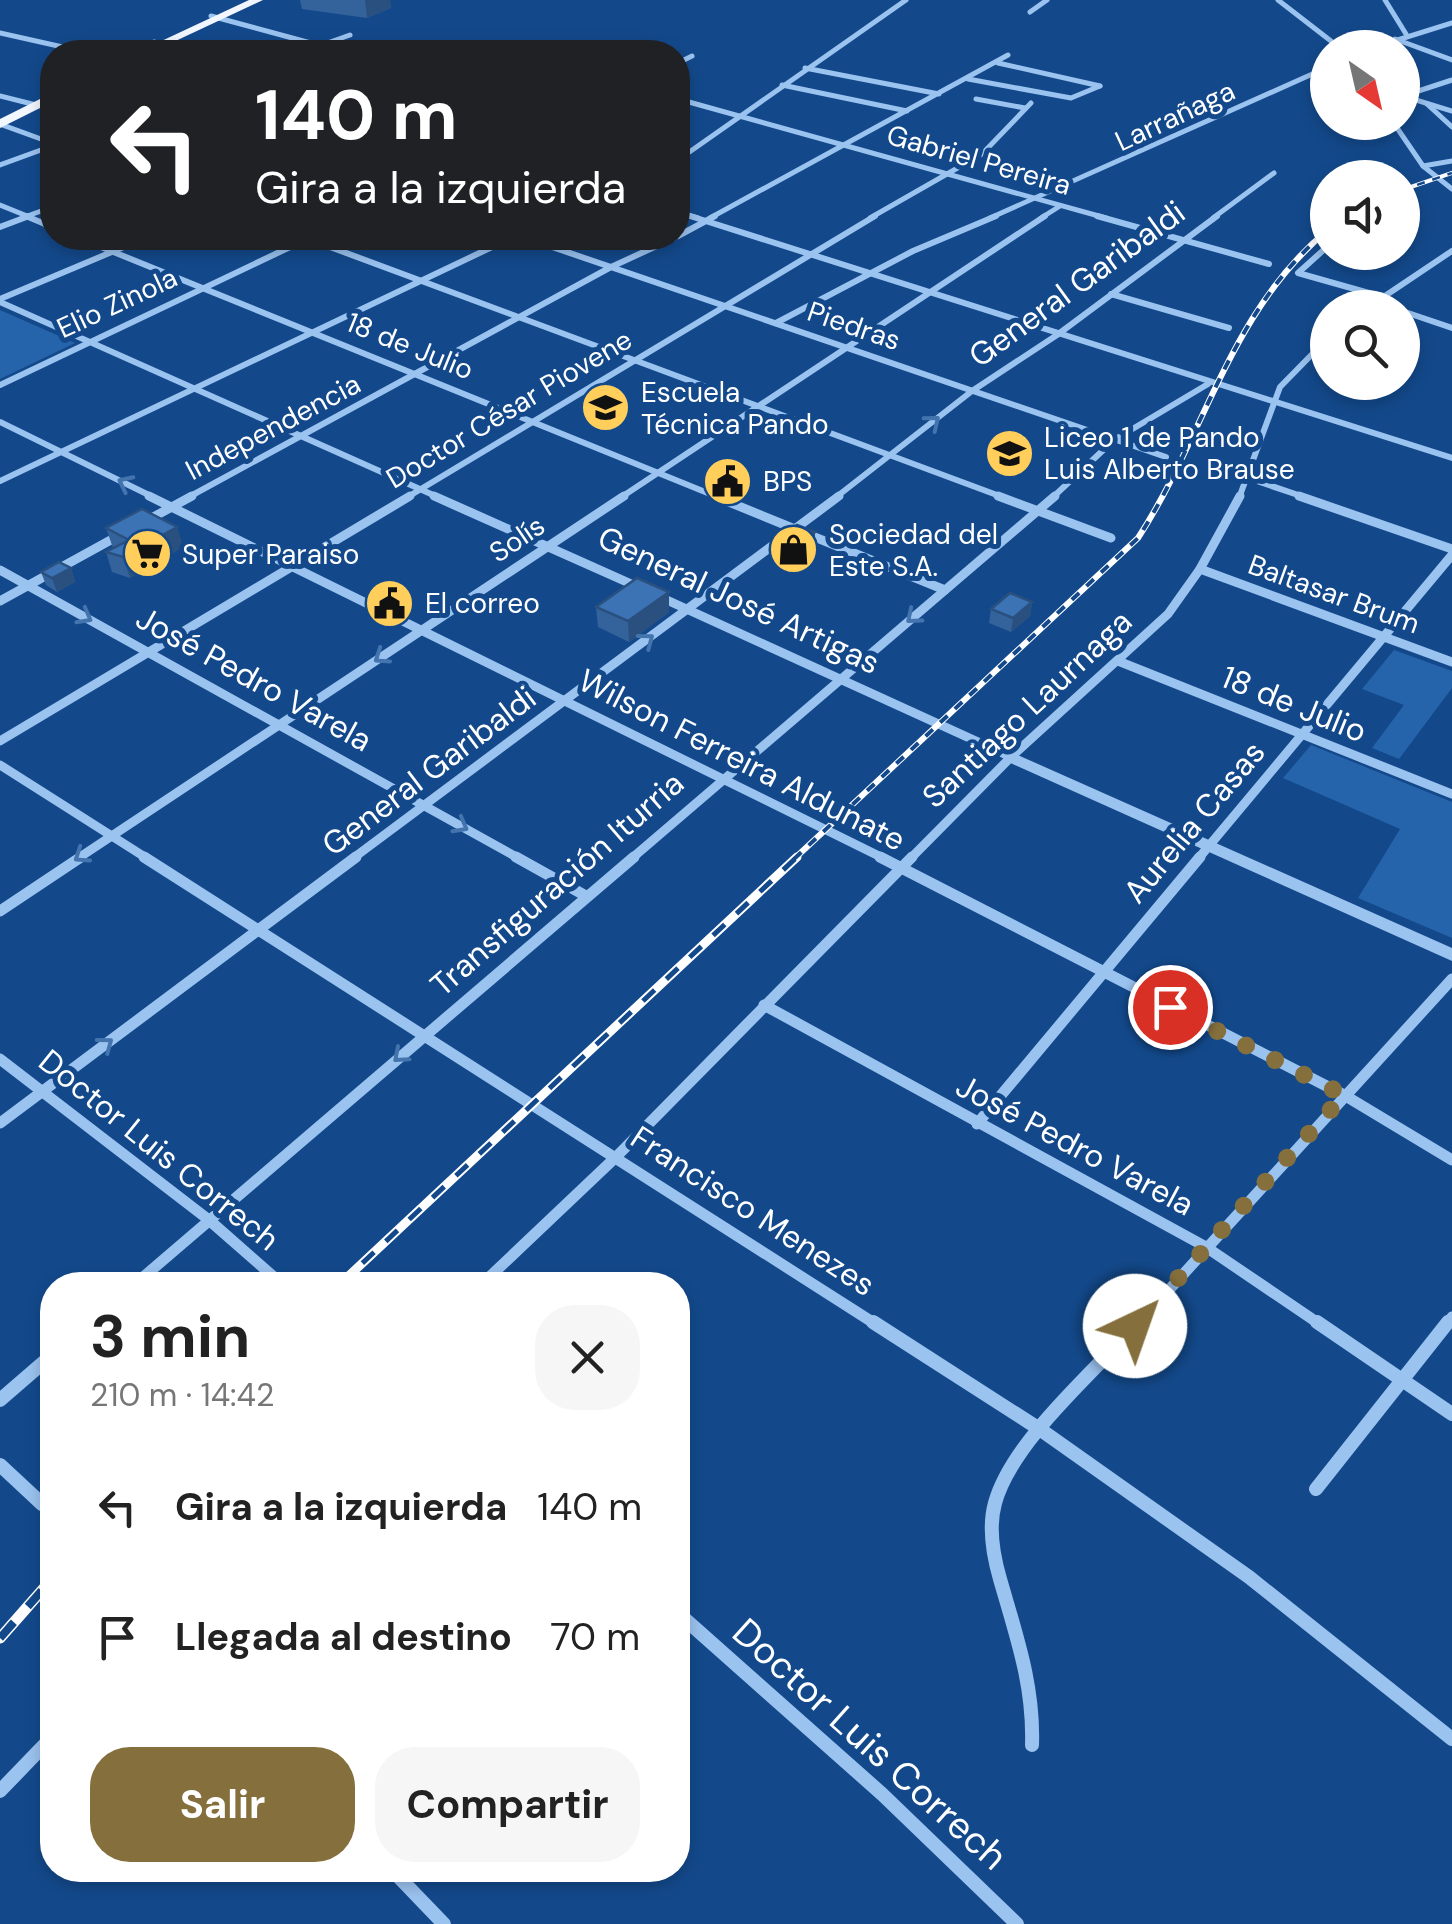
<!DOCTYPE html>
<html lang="es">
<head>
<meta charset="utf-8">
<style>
  :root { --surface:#fff; --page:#f6f6f6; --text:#222; --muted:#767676; --accent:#856f3c }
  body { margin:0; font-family:"DM Sans",sans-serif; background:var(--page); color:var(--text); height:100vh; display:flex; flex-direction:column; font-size:38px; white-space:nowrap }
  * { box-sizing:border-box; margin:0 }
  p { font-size:32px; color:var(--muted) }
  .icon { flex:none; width:55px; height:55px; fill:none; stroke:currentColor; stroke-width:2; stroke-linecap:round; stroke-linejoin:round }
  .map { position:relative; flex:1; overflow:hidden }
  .sheet { position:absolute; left:40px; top:1272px; width:650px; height:610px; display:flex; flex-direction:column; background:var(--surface); border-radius:40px; box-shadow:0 5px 15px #0003 }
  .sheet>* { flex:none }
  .banner { position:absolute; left:40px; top:40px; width:650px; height:210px; border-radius:40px; box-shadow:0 5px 15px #0003; background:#202124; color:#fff; overflow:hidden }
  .needle { width:65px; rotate:146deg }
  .fabs { position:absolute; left:1310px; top:30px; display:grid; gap:20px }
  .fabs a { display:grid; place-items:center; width:110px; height:110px; border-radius:50%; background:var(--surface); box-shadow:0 5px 15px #0003; font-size:50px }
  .pin { position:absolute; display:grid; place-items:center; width:85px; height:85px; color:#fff; margin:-42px; border:5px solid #fff; border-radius:50%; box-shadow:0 2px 10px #0007 }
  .me { position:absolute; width:110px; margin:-55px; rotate:42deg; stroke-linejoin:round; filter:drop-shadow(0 0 8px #0008) }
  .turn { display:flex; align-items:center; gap:35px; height:210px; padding:0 50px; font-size:45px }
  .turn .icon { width:130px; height:130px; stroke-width:2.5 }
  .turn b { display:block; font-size:70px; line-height:85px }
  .round { display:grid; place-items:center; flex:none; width:105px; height:105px; border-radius:40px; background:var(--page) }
  .summary { display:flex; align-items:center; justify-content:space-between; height:170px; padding:0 50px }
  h1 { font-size:60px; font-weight:700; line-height:75px }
  .button { display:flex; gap:20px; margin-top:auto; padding:20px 50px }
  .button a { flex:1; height:115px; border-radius:40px; background:var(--accent); color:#fff; font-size:40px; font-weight:700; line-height:115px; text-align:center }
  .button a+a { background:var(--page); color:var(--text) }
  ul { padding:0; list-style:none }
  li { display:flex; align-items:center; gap:30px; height:130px; padding:0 50px }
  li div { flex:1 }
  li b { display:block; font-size:38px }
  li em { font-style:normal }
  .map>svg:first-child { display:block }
  .green { fill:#2563aa }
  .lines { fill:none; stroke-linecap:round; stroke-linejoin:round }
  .minor-far4 { stroke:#9bc3f0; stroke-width:5 }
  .minor-far3 { stroke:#9bc3f0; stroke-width:6 }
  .minor-far2 { stroke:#9bc3f0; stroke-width:9 }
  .minor-far1 { stroke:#9bc3f0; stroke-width:11 }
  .minor { stroke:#9bc3f0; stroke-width:14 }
  .tertiary { fill:#9bc3f0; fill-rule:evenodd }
  .trunk { fill:#f2f7ff; fill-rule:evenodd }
  .rail-far3-casing { stroke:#fff; stroke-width:4 }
  .rail-far2-casing { stroke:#fff; stroke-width:6 }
  .rail-far1-casing { stroke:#fff; stroke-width:9 }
  .rail-casing { stroke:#fff; stroke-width:11 }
  .rail-far3 { stroke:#13498b; stroke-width:2.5; stroke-dasharray:8; stroke-linecap:butt }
  .rail-far2 { stroke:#13498b; stroke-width:4; stroke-dasharray:10; stroke-linecap:butt }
  .rail-far1 { stroke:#13498b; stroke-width:5; stroke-dasharray:16; stroke-linecap:butt }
  .rail { stroke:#13498b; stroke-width:8; stroke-dasharray:21; stroke-linecap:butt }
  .wall { fill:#34639c }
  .shaded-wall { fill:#2a507f }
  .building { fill:#3c73b5; stroke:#2a507f; stroke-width:2.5 }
  .oneway { stroke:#4374ae }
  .route { stroke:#856f3c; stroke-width:18; stroke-dasharray:0 32.4 }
  .labels { text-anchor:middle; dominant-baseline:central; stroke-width:10; stroke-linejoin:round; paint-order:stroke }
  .far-street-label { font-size:28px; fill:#fff; stroke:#13498b }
  .far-poi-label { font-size:28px; fill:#fff; stroke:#13498b; text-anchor:start }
  .street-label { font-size:32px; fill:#fff; stroke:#13498b }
  .near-street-label { font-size:38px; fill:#fff; stroke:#13498b }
</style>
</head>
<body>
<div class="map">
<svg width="1452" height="1924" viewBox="0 0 1452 1924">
  <rect width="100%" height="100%" fill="#13498b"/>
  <g class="green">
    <path d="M0,310L75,343L0,379Z"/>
    <path d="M1394,650L1452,671V688L1399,759L1372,748L1404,705L1362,689Z"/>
    <path d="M1311,745L1452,802V938L1358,898L1400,829L1283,778Z"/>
  </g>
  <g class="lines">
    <g class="minor-far4">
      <path d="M1278,0L1340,48"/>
      <path d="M1385,0L1406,34"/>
      <path d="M1030,12L1047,0"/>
      <path d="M211,16L344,52"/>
      <path d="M0,33L85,52"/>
      <path d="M1395,39L1452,60"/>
      <path d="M154,42L185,52"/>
      <path d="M1372,48L1452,23"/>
      <path d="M302,52L350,35"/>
      <path d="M678,63L692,56"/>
      <path d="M998,63L1100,86"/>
      <path d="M805,68L939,94"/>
      <path d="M968,79L1071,98L1100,86"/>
      <path d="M1452,80L1403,96L1452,111"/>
      <path d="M782,85L907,111"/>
      <path d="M0,96L36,105"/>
      <path d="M678,99L1106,218"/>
      <path d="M976,99L1025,108"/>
      <path d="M1427,104L1452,127"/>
      <path d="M1393,122L1423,166L1452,189"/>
      <path d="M0,124L52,143"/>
      <path d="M678,160L906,0"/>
      <path d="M0,165L52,146"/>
      <path d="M1423,166L1452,161"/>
      <path d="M0,205L32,218"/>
      <path d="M678,212L698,218"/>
      <path d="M22,218L52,207"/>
      <path d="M710,218L1008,55"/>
      <path d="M870,218L982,154L1031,103"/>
      <path d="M990,218L1328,67"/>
      <path d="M1041,218L1060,206"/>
      <path d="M1213,218L1274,173"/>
    </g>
    <g class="minor-far3">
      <path d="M26,216L52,227"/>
      <path d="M690,216L1452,458"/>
      <path d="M1097,216L1269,264"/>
      <path d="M0,227L29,216"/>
      <path d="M678,236L715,216"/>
      <path d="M79,238L720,498"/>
      <path d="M306,238L1005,498"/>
      <path d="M526,238L1166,457"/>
      <path d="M1328,246L1298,273L1383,297"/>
      <path d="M1111,294L1229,328"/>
      <path d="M0,299L145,238"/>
      <path d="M0,302L440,498"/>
      <path d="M1376,302L1393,308"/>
      <path d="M1367,308L1452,251"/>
      <path d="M1402,311L1452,328"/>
      <path d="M776,323L913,251L996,216"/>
      <path d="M0,385L309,238"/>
      <path d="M0,422L155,498"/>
      <path d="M1248,478L1307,498"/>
      <path d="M0,481L511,238"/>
      <path d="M187,498L611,267L674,238"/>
      <path d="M406,498L875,216"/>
      <path d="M620,498L1045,216"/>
      <path d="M835,498L972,391L1057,335L1217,216"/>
      <path d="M1052,498L1114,440L1208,384"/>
      <path d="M1239,498L1280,387L1328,338"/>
    </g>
    <g class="minor-far2">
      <path d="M149,496L885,859"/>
      <path d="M434,496L638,587"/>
      <path d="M714,496L945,590"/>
      <path d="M998,496L1111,538"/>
      <path d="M1299,496L1452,549"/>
      <path d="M146,521L192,496"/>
      <path d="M1200,569L1452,662"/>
      <path d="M0,570L520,859"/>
      <path d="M658,596L1011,757"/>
      <path d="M0,601L118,536"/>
      <path d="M1118,661L1452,794"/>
      <path d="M0,741L410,496"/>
      <path d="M0,765L148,859"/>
      <path d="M77,859L624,496"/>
      <path d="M352,859L839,496"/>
      <path d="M631,859L1055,496"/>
      <path d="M910,859L1011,757L1168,614L1200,569L1240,496"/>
      <path d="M1198,859L1452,555"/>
    </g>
    <g class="minor-far1">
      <path d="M144,857L877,1325"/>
      <path d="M516,857L586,896"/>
      <path d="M880,857L1344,1095L1452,1160"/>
      <path d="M0,911L81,857"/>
      <path d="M764,1005L1206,1247L1321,1325"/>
      <path d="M0,1059L209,1220L283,1285"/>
      <path d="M0,1123L356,857"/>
      <path d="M977,1124L1200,857"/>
      <path d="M134,1285L634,857"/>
      <path d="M481,1285L617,1156L912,857"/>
      <path d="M1137,1325L1452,979"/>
      <path d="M1446,1325L1452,1317"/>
    </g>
    <g class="minor">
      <path d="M873,1322L1041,1430L1249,1577L1452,1739"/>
      <path d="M1317,1322L1452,1414"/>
      <path d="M0,1400L52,1355"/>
      <path d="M0,1465L42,1504"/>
      <path d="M1316,1489L1448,1322"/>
      <path d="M678,1613L882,1794L1017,1924"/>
      <path d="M1032,1745C1034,1685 1016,1635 1000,1579C993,1555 988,1528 995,1503C1012,1441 1096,1370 1139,1322"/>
      <path d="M0,1791L52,1737"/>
      <path d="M392,1870L444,1924"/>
    </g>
    <path class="tertiary" d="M1011,752L1452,948V961L1006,761L1003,757L1006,753Z"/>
    <g class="trunk">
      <path d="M249,0H263L152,52H138Z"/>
      <path d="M52,93V102L0,128V119Z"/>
    </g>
    <defs>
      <path id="rail-far3" d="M1402,190L1452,173"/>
      <path id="rail-far2" d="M794,859L1138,538C1205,435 1230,310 1328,230"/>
      <path id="rail-far1" d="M339,1285L797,857"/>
      <path id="rail" d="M0,1638L52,1579"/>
    </defs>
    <use href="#rail-far3" class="rail-far3-casing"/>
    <use href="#rail-far2" class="rail-far2-casing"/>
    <use href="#rail-far1" class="rail-far1-casing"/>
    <use href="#rail" class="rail-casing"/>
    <use href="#rail-far3" class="rail-far3"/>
    <use href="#rail-far2" class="rail-far2"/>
    <use href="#rail-far1" class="rail-far1"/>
    <use href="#rail" class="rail"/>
  </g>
  <g class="wall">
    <path d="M300,0H390L391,8L367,18L302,9Z"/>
    <path d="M177,527L183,547L130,578L112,572L106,552L113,548L106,528Z"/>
    <path d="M815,532V546L791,563L773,555V542Z"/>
    <path d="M71,568L75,582L57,592L46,585L41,572Z"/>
    <path d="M669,592V612L629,642L598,627L596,607Z"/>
    <path d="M1032,602L1030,616L1011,632L989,623L991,609Z"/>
  </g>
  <g class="shaded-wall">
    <path d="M365,0H390L391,8L367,18Z"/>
    <path d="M177,527L183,547L130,578L123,557Z"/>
    <path d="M815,532V546L791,563L792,550Z"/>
    <path d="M71,568L75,582L57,592L52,578Z"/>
    <path d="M669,592V612L629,642L628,621Z"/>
    <path d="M1032,602L1030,616L1011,632L1013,618Z"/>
  </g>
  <g class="building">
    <path d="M142,509L177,527L123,557L106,552L129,540L106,528Z"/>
    <path d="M797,525L815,532L792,550L773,542Z"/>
    <path d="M59,562L71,568L52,578L41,572Z"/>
    <path d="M637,578L669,592L628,621L596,607Z"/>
    <path d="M1010,593L1032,602L1013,618L991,609Z"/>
  </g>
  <defs><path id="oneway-chevron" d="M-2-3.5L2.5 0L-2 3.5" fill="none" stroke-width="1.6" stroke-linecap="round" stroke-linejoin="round" transform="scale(2.5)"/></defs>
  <g class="oneway">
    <use href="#oneway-chevron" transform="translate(933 422) rotate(-39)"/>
    <use href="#oneway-chevron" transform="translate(125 483) rotate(-154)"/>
    <use href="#oneway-chevron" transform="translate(85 617) rotate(29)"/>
    <use href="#oneway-chevron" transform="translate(913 617) rotate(140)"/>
    <use href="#oneway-chevron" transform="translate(647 640) rotate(-37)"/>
    <use href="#oneway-chevron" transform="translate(381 657) rotate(146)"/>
    <use href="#oneway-chevron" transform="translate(461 826) rotate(29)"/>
    <use href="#oneway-chevron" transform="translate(81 856) rotate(146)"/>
    <use href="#oneway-chevron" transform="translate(106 1044) rotate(-37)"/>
    <use href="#oneway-chevron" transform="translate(400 1056) rotate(139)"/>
  </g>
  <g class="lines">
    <path class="route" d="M1135,1326L1344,1095L1170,1007"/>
  </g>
  <defs>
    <symbol id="school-disc" viewBox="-11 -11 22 22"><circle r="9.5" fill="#ffce5b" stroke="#13498b"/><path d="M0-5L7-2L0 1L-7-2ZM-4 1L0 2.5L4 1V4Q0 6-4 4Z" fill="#111"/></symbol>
    <symbol id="civic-disc" viewBox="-11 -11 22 22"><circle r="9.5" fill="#ffce5b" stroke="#13498b"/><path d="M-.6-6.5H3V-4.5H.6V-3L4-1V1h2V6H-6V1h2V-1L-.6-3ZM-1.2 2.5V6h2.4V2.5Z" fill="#111"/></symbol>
    <symbol id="shop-disc" viewBox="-11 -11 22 22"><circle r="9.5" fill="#ffce5b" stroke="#13498b"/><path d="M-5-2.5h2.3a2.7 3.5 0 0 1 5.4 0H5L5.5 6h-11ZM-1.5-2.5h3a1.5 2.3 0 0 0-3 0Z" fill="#111"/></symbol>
    <symbol id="supermarket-disc" viewBox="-11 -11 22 22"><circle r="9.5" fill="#ffce5b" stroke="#13498b"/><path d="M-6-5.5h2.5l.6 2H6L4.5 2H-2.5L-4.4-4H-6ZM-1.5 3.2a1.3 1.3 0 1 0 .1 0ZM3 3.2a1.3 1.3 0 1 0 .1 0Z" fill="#111"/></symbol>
  </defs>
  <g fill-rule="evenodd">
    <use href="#school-disc" x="578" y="380" width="55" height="55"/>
    <use href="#school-disc" x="982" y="426" width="55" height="55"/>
    <use href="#civic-disc" x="700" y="454" width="55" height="55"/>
    <use href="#shop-disc" x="766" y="522" width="55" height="55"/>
    <use href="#supermarket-disc" x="120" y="526" width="55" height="55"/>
    <use href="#civic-disc" x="362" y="576" width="55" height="55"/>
  </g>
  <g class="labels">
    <g class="far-street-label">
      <text transform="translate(1175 116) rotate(-25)">Larrañaga</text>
      <text transform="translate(979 160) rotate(16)">Gabriel Pereira</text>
      <text transform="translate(117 303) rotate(-25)">Elio Zinola</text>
      <text transform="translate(854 326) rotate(19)">Piedras</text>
      <text transform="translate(410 346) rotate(22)">18 de Julio</text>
      <text transform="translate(509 409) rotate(-31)">Doctor César Piovene</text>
      <text transform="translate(273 427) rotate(-28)">Independencia</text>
      <text transform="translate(517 539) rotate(-34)">Solís</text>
      <text transform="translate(1334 594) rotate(20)">Baltasar Brum</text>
    </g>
    <g class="far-poi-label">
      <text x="641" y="392">Escuela<tspan x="641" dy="32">Técnica Pando</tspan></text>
      <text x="1044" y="437">Liceo 1 de Pando<tspan x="1044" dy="32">Luis Alberto Brause</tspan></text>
      <text x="763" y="481">BPS</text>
      <text x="829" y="534">Sociedad del<tspan x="829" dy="32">Este S.A.</tspan></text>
      <text x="182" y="554">Super Paraiso</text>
      <text x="425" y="603">El correo</text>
    </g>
    <g class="street-label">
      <text transform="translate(1077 284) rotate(-36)">General Garibaldi</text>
      <text transform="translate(739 600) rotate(25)">General José Artigas</text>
      <text transform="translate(254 679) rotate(29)">José Pedro Varela</text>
      <text transform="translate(1294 704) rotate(22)">18 de Julio</text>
      <text transform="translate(1027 709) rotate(-43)">Santiago Laurnaga</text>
      <text transform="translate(742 760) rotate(27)">Wilson Ferreira Aldunate</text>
      <text transform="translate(429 771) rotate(-37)">General Garibaldi</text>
      <text transform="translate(1194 822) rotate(-50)">Aurelia Casas</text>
      <text transform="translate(557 884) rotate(-41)">Transfiguración Iturria</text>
      <text transform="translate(1075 1145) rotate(28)">José Pedro Varela</text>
      <text transform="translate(159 1150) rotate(39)">Doctor Luis Correch</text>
      <text transform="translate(753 1211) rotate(33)">Francisco Menezes</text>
    </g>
    <g class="near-street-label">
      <text transform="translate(870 1744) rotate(42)">Doctor Luis Correch</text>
    </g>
  </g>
</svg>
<div class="fabs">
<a><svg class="needle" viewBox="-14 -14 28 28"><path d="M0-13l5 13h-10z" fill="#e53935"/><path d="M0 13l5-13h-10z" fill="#767676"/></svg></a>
<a><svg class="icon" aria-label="sound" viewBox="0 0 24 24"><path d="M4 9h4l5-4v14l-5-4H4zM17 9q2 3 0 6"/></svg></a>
<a><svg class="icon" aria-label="search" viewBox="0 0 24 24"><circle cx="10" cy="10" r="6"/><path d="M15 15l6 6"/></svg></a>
</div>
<div class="pin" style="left:1170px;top:1007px;background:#d93025"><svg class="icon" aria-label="arrive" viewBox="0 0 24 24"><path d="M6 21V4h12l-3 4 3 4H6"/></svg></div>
<svg class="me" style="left:1135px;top:1326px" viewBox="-20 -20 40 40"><circle r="19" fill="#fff"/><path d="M0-13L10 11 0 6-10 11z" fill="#856f3c"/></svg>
<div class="banner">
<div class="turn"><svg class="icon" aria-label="left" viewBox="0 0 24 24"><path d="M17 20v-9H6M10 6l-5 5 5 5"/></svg><div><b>140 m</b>Gira a la izquierda</div></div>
</div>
<section class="sheet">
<div class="summary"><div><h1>3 min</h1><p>210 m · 14:42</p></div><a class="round"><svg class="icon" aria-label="close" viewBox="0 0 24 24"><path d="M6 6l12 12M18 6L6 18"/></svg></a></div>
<ul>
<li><svg class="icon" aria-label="left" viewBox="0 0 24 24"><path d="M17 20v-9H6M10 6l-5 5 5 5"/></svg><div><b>Gira a la izquierda</b></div><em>140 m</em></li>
<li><svg class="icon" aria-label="arrive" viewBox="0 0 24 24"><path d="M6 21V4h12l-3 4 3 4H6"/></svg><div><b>Llegada al destino</b></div><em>70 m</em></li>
</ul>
<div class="button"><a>Salir</a><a>Compartir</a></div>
</section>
</div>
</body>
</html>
